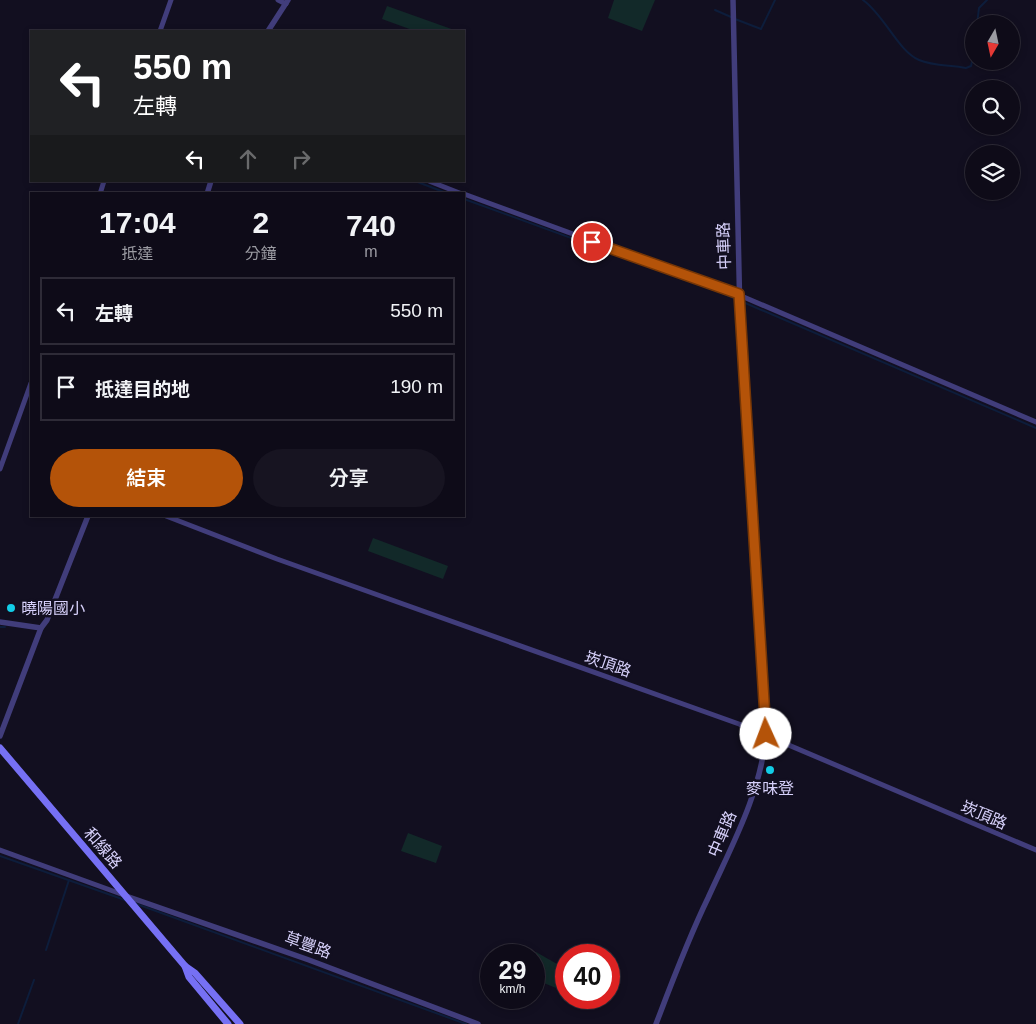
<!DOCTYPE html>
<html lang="zh-TW">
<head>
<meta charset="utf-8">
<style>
  :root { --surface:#0e0b18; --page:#171421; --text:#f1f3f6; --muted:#9b9ba2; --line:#2e2b37; --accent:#b45309 }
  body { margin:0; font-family:Arial,"Noto Sans TC",sans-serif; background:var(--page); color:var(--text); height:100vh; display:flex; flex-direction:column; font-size:19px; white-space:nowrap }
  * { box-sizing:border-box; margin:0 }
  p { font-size:16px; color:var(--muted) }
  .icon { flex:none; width:28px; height:28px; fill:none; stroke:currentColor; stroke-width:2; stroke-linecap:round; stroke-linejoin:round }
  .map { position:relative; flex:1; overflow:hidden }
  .panel { position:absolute; left:30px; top:192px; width:435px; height:325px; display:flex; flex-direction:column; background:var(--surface); border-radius:0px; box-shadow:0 2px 8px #0003,0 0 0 1px var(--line) }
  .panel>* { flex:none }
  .banner { position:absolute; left:30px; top:30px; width:435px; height:152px; border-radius:0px; box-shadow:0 2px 8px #0003,0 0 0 1px var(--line); background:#202124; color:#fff; overflow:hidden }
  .needle { width:32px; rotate:189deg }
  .fabs { position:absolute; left:965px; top:15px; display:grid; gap:10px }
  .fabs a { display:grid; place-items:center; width:55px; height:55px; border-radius:50%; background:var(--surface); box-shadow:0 2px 8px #0003,0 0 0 1px var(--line); font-size:25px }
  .speed { position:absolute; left:480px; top:944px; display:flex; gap:10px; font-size:25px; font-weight:700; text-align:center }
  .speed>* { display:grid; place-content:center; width:65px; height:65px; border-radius:50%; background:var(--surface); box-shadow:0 2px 8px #0003,0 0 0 1px var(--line); line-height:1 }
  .speed small { font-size:12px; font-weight:400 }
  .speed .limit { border:8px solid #d22; background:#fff; color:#111 }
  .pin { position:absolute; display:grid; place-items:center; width:42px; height:42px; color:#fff; margin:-21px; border:2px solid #fff; border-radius:50%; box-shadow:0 1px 5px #0007 }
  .me { position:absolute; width:55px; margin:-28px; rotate:358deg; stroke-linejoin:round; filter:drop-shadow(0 0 4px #0008) }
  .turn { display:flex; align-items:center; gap:18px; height:105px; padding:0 20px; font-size:22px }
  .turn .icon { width:65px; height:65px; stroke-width:2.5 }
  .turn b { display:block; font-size:35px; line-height:42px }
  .lanes { display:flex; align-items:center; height:48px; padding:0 20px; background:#0003; justify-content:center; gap:25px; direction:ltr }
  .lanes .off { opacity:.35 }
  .eta { display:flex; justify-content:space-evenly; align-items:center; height:85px; text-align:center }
  .eta b { font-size:30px; font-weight:600; line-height:35px }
  .action { display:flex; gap:10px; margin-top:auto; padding:10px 20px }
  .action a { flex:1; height:58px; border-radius:30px; background:var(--accent); color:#fff; font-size:20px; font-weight:600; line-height:58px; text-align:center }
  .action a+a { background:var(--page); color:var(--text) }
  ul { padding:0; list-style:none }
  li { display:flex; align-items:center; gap:15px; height:68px; margin:0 10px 8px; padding:0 10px; border:2px solid var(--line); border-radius:0px }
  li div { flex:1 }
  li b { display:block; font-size:19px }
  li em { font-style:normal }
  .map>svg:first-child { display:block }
  .green { fill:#122929 }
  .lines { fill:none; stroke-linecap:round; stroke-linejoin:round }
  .stream { stroke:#0d1d3b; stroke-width:2 }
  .minor { stroke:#413d7b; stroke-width:5 }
  .tertiary { stroke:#413d7b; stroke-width:5.5 }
  .secondary { stroke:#7670f4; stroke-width:7 }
  .route-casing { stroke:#753606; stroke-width:12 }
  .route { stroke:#b45309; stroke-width:9 }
  .poi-dot { fill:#12cde7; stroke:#120f20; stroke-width:2 }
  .labels { text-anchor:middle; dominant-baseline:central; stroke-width:5; stroke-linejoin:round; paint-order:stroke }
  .street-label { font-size:16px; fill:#d7d1fb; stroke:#120f20 }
  .poi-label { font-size:16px; fill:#d7d1fb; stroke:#120f20; text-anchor:start }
</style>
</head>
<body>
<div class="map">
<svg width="1036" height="1024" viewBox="0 0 1036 1024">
  <rect width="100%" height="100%" fill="#120f20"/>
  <g class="green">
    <path d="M614,0H655L642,31L608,18Z"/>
    <path d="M387,6L457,31H415L382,19Z"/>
    <path d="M373,538L448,566L443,579L368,551Z"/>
    <path d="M408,833L442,846L436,863L401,851Z"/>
    <path d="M536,952L564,968L556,988L534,979V955Z"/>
  </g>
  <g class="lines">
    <g class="stream">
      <path d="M863,0C885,16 898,51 919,60C933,66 950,65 966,68L971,66L974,53"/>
      <path d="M715,10L731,17"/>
      <path d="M735,19L761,29L775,0"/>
      <path d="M977,24L979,8L987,0"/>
      <path d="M415,181L449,194"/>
      <path d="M464,199L722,293L1036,428"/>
      <path d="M0,627H5"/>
      <path d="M0,856L125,900"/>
      <path d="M134,903L466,1024"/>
      <path d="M46,950L69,880"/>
      <path d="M18,1024L34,980"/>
    </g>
    <g class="minor">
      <path d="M278,0L286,4"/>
      <path d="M160,31L171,0"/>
      <path d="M429,181L462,194"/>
      <path d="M100,194L104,181"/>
      <path d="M464,194L739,295L1036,422"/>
      <path d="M0,469L31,383"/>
      <path d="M166,516L277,559L739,724L1036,850"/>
      <path d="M0,850L124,895"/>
    </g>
    <g class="tertiary">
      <path d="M268,31L288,0"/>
      <path d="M207,194L211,181"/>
      <path d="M0,622L41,628"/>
      <path d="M0,736L41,628L47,620L88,516"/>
      <path d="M126,896L309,960L478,1024"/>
      <path d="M656,1024C672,982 688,939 708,898C732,845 761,793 766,734L740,317L733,0"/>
    </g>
    <g class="secondary">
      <path d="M0,748L185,966L195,973L240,1024"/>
      <path d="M185,966L189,977L228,1024"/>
    </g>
  </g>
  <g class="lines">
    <defs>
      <path id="route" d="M592,242L739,294L766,734"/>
    </defs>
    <use href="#route" class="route-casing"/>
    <use href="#route" class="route"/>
  </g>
  <g class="poi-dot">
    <circle cx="11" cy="608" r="5"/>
    <circle cx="770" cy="770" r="5"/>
  </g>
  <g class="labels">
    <g class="street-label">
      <text transform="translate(724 246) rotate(-92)">中車路</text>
      <text transform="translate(608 664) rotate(19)">崁頂路</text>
      <text transform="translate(984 815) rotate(23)">崁頂路</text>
      <text transform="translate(722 834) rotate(-67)">中車路</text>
      <text transform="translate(103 848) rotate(49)">和線路</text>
      <text transform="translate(308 945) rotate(20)">草豐路</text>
    </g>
    <g class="poi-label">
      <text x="21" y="608">曉陽國小</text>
      <text x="770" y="788" text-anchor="middle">麥味登</text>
    </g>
  </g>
</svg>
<div class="fabs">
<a><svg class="needle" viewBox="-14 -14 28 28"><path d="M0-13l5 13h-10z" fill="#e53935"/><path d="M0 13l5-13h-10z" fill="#9b9ba2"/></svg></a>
<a><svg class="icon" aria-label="search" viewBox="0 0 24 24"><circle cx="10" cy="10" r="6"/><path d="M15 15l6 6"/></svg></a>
<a><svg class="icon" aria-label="layers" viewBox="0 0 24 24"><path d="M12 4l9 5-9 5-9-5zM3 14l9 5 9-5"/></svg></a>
</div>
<div class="speed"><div>29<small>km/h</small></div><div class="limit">40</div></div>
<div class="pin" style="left:592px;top:242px;background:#d93025"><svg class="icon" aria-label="arrive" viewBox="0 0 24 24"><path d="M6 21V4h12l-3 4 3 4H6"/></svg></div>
<svg class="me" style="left:766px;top:734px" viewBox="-20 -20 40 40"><circle r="19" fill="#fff"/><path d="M0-13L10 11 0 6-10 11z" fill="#b45309"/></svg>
<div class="banner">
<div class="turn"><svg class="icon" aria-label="left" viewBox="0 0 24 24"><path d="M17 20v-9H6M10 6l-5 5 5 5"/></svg><div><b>550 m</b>左轉</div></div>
<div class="lanes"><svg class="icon" aria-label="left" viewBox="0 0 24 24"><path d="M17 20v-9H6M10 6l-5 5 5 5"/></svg><svg class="icon off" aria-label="ahead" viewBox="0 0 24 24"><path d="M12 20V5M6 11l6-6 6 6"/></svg><svg class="icon off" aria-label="right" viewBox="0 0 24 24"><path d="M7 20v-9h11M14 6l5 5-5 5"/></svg></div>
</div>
<section class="panel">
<div class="eta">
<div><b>17:04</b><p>抵達</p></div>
<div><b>2</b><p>分鐘</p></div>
<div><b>740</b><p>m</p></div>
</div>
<ul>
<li><svg class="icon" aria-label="left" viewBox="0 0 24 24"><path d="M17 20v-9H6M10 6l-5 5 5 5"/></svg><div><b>左轉</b></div><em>550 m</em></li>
<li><svg class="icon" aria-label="arrive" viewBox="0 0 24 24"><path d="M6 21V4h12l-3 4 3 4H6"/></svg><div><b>抵達目的地</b></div><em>190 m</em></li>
</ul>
<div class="action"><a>結束</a><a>分享</a></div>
</section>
</div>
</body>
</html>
